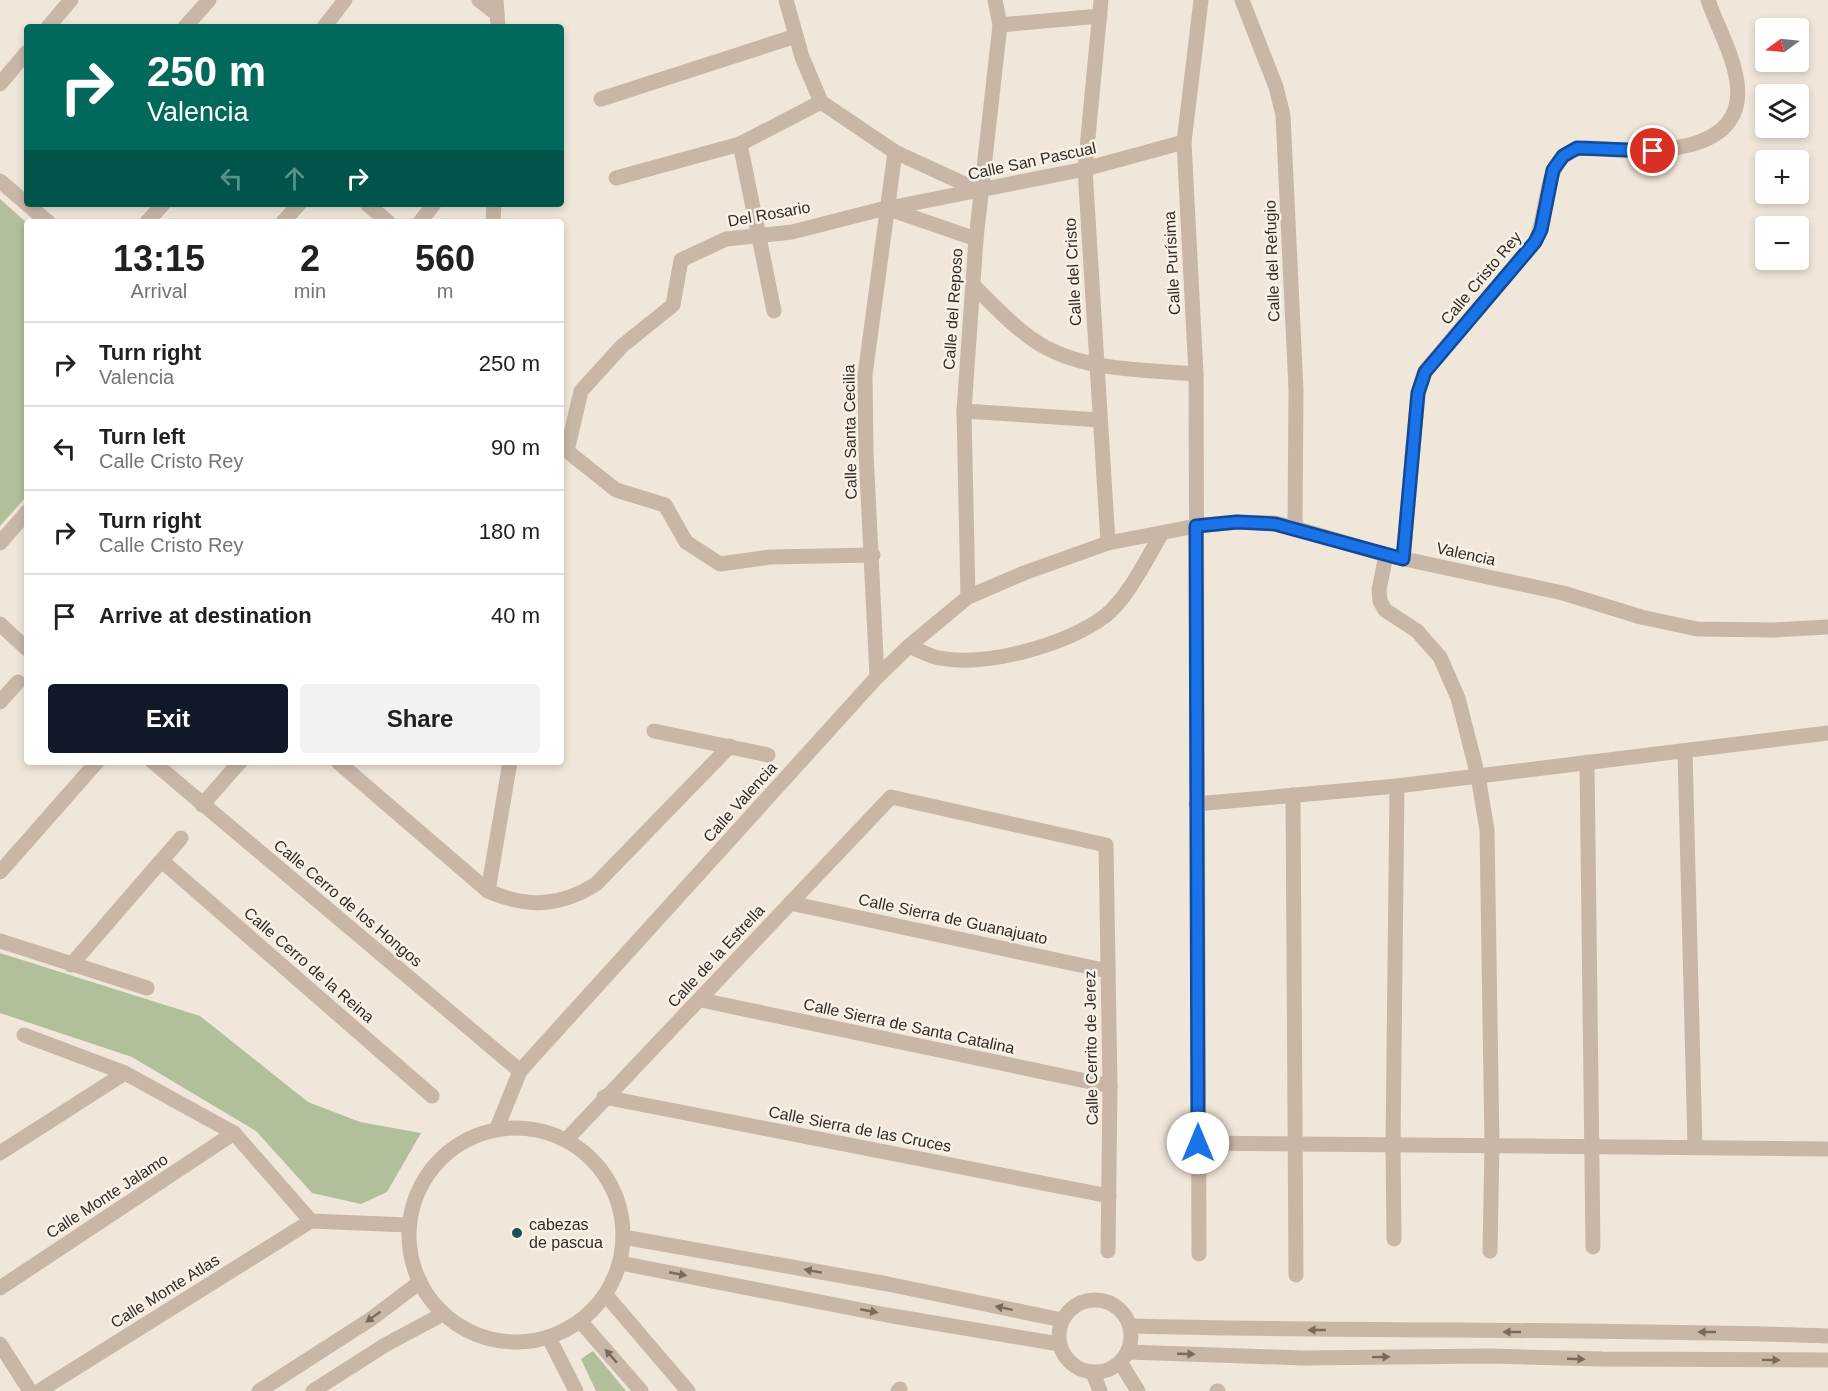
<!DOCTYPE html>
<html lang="en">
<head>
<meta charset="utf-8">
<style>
  :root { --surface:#fff; --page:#f2f2f2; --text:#202124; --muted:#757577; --line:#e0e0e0; --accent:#111827 }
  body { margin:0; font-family:Helvetica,sans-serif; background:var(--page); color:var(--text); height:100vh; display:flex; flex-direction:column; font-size:22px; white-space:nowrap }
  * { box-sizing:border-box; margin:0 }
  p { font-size:20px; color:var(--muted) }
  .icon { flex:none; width:33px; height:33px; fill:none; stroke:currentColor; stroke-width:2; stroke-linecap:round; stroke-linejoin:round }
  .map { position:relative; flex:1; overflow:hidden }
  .panel { position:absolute; left:24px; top:219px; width:540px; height:546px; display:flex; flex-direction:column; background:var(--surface); border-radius:6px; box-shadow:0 3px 9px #0003 }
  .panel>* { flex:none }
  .hud { position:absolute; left:24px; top:24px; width:540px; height:183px; border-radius:6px; box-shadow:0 3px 9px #0003; background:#00695c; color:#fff; overflow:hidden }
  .needle { width:39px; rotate:255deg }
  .tools { position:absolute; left:1755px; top:18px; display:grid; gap:12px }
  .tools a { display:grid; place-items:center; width:54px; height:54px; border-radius:6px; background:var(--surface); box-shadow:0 3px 9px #0003; font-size:30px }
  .pin { position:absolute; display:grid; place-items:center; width:51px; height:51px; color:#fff; margin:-26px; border:3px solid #fff; border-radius:50%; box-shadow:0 2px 6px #0007 }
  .me { position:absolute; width:66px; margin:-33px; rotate:0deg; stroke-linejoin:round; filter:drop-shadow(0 0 4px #0008) }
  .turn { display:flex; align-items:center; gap:21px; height:126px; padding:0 24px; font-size:27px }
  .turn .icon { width:78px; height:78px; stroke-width:2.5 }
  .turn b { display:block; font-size:42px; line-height:51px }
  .lanes { display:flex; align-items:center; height:57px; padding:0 24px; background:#0003; justify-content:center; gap:30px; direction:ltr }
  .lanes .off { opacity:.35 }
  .eta { display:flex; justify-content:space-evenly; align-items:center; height:102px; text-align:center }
  .eta b { font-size:36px; font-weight:600; line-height:42px }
  .action { display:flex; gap:12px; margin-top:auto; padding:12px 24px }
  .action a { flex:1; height:69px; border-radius:6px; background:var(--accent); color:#fff; font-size:24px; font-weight:600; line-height:69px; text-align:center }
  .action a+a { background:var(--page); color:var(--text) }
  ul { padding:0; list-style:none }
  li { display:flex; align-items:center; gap:18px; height:84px; padding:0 24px; border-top:2px solid var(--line) }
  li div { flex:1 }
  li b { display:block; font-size:22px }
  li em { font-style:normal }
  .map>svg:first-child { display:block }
  .green { fill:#b1bf9a }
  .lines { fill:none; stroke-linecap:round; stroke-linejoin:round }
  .minor { stroke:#c8b7a6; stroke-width:15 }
  .oneway { fill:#776b60 }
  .route-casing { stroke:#114b97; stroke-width:15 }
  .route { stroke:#1a73e8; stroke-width:10 }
  .poi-dot { fill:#1e4e54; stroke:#f8f1e6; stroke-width:2 }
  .labels { text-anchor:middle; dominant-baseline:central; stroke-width:5; stroke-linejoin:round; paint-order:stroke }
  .street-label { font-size:16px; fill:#342c27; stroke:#f8f1e6 }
  .poi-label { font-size:16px; fill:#342c27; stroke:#f8f1e6; text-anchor:start }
</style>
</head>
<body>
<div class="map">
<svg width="1828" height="1391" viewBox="0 0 1828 1391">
  <rect width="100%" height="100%" fill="#f0e7da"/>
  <g class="green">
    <path d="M0,199L27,223V496L0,526Z"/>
    <path d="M0,953L200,1016L308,1102L360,1122L421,1133L387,1192L361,1204L312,1193L256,1131L132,1057L0,1013Z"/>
    <path d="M593,1351L626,1391H596L581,1359Z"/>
  </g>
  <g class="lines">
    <g class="minor">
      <path d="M479,0L497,14"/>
      <path d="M496,0L498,27"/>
      <path d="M786,0L802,57L821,102L895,152L980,191"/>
      <path d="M1101,0L1085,169L1108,543"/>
      <path d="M1242,0L1276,87L1283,115L1296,390L1295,528"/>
      <path d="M1000,25L1100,16"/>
      <path d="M48,27L71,0"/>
      <path d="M185,27L209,0"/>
      <path d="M324,27L345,0"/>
      <path d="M0,84L27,52"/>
      <path d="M601,99L796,36"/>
      <path d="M616,178L740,144"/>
      <path d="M0,181L48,222"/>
      <path d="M367,204L388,222"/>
      <path d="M889,208L1085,169L1184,142"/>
      <path d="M147,222L163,204"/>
      <path d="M283,222L299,204"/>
      <path d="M420,222L434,204"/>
      <path d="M493,222L494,204"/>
      <path d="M974,286C993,305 1013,326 1035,341C1081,372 1143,369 1196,374"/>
      <path d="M774,311L740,144L821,102"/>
      <path d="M964,411L1100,420"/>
      <path d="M0,543L27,512"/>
      <path d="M873,555L770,557L720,564L686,542L665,505L616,490L567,451L581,391L622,346L673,305L681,260L726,239L792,232L886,208L976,239"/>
      <path d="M1386,555L1379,590L1380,601L1385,610L1417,631L1440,657L1458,698L1478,776L1487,830L1492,1145L1490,1251"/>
      <path d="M1403,559L1418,393L1425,371L1535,242C1547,218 1544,175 1563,157C1576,143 1598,149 1615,150C1662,152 1747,151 1737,82C1733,54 1717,26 1708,0"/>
      <path d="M968,597L964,411L976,239L1000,25L995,0"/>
      <path d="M0,624L27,649"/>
      <path d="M909,646C919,650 929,656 939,658C987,667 1066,645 1105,616C1128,598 1147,558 1162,533"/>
      <path d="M877,677L866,452L865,375L895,152"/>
      <path d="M0,702L18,682"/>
      <path d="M654,731L768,755"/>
      <path d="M1685,751L1695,1147"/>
      <path d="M153,762L520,1071"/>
      <path d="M338,762L488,891C527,908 560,907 596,884L730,746"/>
      <path d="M1587,762L1593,1247"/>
      <path d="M1293,795L1296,1275"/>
      <path d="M1196,804L1397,786L1828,733"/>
      <path d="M202,805L240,762"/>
      <path d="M162,861L432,1096"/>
      <path d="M0,872L97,762"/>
      <path d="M488,891L510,762"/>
      <path d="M790,903L1108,971"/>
      <path d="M0,941L147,988"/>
      <path d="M71,965L181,838"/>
      <path d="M701,1000L1110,1086"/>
      <path d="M24,1035L125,1073L234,1133L311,1221L408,1225"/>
      <path d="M604,1097L1109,1196"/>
      <circle cx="516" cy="1235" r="107"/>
      <path d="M497,1128L520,1071L877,677L909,646L968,597L1024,573L1108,543L1196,526L1237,522L1275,523L1295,528L1386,555L1563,593L1641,617L1697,629L1773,630L1828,627"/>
      <path d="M567,1139L891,797L1106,845L1110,1086L1108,1251"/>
      <path d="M1198,1143L1828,1149"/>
      <path d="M0,1153L125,1073"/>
      <path d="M623,1237L888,1284L1062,1320"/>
      <path d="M1394,1239L1393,1145L1397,786"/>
      <path d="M1199,1254L1196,374L1184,142L1201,0"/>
      <path d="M620,1263L887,1315L1059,1344"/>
      <path d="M0,1288L234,1133"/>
      <path d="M606,1295L688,1391"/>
      <circle cx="1095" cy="1336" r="36"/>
      <path d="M581,1322L641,1391"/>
      <path d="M1130,1326C1363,1332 1596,1328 1828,1336"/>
      <path d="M549,1338L576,1391"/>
      <path d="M0,1344L30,1391"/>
      <path d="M1128,1352L1303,1358L1490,1356L1602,1359L1828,1360"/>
      <path d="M1120,1362L1138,1391"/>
      <path d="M1093,1373L1100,1391"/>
      <path d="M39,1391L311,1221"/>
      <path d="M259,1391L371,1319L420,1282"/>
      <path d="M313,1391L385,1345L443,1314"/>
      <path d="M898,1391L900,1389"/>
      <path d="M1217,1391H1218"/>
    </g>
  </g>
  <defs><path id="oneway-solid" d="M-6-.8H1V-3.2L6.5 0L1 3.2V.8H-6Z" transform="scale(1.5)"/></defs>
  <g class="oneway">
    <use href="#oneway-solid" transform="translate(813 1271) rotate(-170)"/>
    <use href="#oneway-solid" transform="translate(678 1274) rotate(11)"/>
    <use href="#oneway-solid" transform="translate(1004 1308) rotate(-168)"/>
    <use href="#oneway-solid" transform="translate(869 1311) rotate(11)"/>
    <use href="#oneway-solid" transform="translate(373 1317) rotate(144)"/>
    <use href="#oneway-solid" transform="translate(1317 1330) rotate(-180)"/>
    <use href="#oneway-solid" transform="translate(1512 1332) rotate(-180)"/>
    <use href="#oneway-solid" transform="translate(1707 1332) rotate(-180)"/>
    <use href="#oneway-solid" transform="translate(1186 1354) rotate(2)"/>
    <use href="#oneway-solid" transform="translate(611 1356) rotate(-131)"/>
    <use href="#oneway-solid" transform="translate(1381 1357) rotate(-1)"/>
    <use href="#oneway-solid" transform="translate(1576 1359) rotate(2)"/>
    <use href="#oneway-solid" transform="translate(1771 1360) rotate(1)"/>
  </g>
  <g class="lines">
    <defs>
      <path id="route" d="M1198,1143L1196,526L1237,522L1275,524L1403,559L1418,393L1425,372L1535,242L1541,230L1553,170L1563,156L1577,148L1653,151"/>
    </defs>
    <use href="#route" class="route-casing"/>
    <use href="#route" class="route"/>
  </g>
  <circle class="poi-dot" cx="517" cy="1233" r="6"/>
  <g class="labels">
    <g class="street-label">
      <text transform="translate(1032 161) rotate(-12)">Calle San Pascual</text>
      <text transform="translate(769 214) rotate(-10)">Del Rosario</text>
      <text transform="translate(1272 261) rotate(-92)">Calle del Refugio</text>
      <text transform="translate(1172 263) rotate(-93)">Calle Purísima</text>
      <text transform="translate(1073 272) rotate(-93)">Calle del Cristo</text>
      <text transform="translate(1481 278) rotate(-50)">Calle Cristo Rey</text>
      <text transform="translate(953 309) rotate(-86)">Calle del Reposo</text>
      <text transform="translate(850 432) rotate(-91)">Calle Santa Cecilia</text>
      <text transform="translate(1466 554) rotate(12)">Valencia</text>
      <text transform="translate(740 802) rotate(-48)">Calle Valencia</text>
      <text transform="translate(348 903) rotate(40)">Calle Cerro de los Hongos</text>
      <text transform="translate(953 919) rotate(12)">Calle Sierra de Guanajuato</text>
      <text transform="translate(716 956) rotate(-47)">Calle de la Estrella</text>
      <text transform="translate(309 965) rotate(41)">Calle Cerro de la Reina</text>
      <text transform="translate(909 1026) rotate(12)">Calle Sierra de Santa Catalina</text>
      <text transform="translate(1091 1048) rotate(-91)">Calle Cerrito de Jerez</text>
      <text transform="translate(860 1129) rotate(11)">Calle Sierra de las Cruces</text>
      <text transform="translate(107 1196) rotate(-33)">Calle Monte Jalamo</text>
      <text transform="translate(165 1291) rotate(-32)">Calle Monte Atlas</text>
    </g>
    <g class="poi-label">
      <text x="529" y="1224">cabezas<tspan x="529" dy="18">de pascua</tspan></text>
    </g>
  </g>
</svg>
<div class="tools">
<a><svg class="needle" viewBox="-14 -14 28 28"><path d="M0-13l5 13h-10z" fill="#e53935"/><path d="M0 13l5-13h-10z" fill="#757577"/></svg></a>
<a><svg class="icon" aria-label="layers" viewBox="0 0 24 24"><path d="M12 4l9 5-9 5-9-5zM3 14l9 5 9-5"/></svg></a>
<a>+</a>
<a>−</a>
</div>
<div class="pin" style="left:1653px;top:151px;background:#d93025"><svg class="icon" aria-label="arrive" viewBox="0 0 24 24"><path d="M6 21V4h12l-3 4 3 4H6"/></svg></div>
<svg class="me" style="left:1198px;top:1143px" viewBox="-20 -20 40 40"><circle r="19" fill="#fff"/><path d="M0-13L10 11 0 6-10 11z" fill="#1a73e8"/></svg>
<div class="hud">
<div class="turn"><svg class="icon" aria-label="right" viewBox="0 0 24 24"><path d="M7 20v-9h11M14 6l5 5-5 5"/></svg><div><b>250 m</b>Valencia</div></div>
<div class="lanes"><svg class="icon off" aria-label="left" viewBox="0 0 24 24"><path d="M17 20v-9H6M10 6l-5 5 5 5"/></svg><svg class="icon off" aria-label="ahead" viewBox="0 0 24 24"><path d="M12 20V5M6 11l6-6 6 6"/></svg><svg class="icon" aria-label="right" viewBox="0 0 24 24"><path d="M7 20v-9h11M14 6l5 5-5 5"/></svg></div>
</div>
<section class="panel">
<div class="eta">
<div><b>13:15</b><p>Arrival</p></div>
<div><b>2</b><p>min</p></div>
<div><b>560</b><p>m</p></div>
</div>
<ul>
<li><svg class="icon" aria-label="right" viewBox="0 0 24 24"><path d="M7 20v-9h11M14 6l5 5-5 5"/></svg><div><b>Turn right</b><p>Valencia</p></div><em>250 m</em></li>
<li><svg class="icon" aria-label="left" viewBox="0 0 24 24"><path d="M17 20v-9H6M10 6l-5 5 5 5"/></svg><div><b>Turn left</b><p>Calle Cristo Rey</p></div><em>90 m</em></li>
<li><svg class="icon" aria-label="right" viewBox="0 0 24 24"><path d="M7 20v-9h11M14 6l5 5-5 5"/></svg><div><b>Turn right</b><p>Calle Cristo Rey</p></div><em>180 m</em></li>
<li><svg class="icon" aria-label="arrive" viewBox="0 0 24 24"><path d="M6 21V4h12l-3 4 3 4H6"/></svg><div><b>Arrive at destination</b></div><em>40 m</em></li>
</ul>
<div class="action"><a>Exit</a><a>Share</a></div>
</section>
</div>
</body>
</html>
